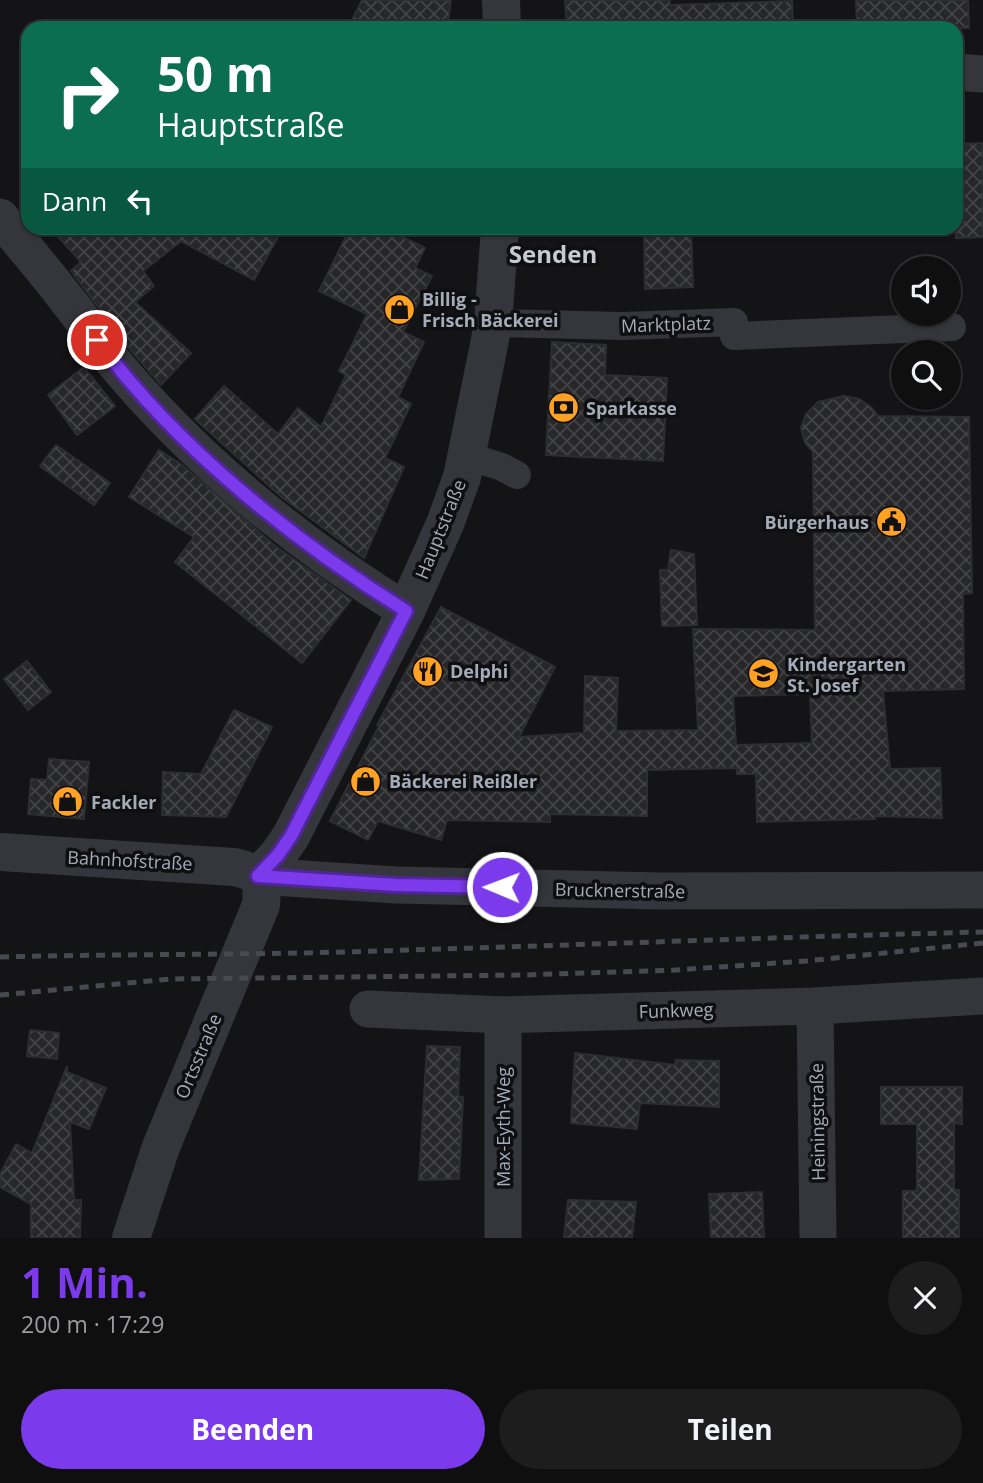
<!DOCTYPE html>
<html lang="de">
<head>
<meta charset="utf-8">
<style>
  :root { --surface:#0f0f10; --page:#1d1d1e; --text:#f1f3f6; --muted:#9b9c9f; --line:#2f2f30; --accent:#7c3aed }
  body { margin:0; font-family:"Open Sans",sans-serif; background:var(--page); color:var(--text); height:100vh; display:flex; flex-direction:column; font-size:26px; white-space:nowrap }
  * { box-sizing:border-box; margin:0 }
  p { font-size:23px; color:var(--muted) }
  .icon { flex:none; width:38px; height:38px; fill:none; stroke:currentColor; stroke-width:2; stroke-linecap:round; stroke-linejoin:round }
  .map { position:relative; height:1238px; overflow:hidden }
  .panel { display:flex; flex-direction:column; background:var(--surface); flex:1 }
  .panel>* { flex:none }
  .top-card { position:absolute; left:21px; top:21px; width:942px; height:214px; border-radius:21px; box-shadow:0 2px 5px #0004,0 0 0 2px var(--line); background:#0b6e4f; color:#fff; overflow:hidden }
  .fabs { position:absolute; left:891px; top:256px; display:grid; gap:14px }
  .fabs a { display:grid; place-items:center; width:70px; height:70px; border-radius:50%; background:var(--surface); box-shadow:0 2px 5px #0004,0 0 0 2px var(--line); font-size:35px }
  .pin { position:absolute; display:grid; place-items:center; width:60px; height:60px; color:#fff; margin:-30px; border:4px solid #fff; border-radius:50%; box-shadow:0 2px 7px #0007 }
  .me { position:absolute; width:77px; margin:-38px; rotate:271deg; stroke-linejoin:round; filter:drop-shadow(0 0 5px #0008) }
  .turn { display:flex; align-items:center; gap:24px; height:147px; padding:0 21px; font-size:32px }
  .turn .icon { width:91px; height:91px; stroke-width:2.5 }
  .turn b { display:block; font-size:49px; line-height:60px }
  .then { display:flex; align-items:center; height:66px; padding:0 21px; background:#0003; gap:14px; font-size:26px }
  .round { display:grid; place-items:center; flex:none; width:74px; height:74px; border-radius:37px; background:var(--page) }
  .head { display:flex; align-items:center; justify-content:space-between; height:119px; padding:0 21px }
  h1 { font-size:42px; font-weight:700; line-height:52px; color:var(--accent) }
  .action { display:flex; gap:14px; margin-top:auto; padding:14px 21px }
  .action a { flex:1; height:80px; border-radius:42px; background:var(--accent); color:#fff; font-size:28px; font-weight:700; line-height:80px; text-align:center }
  .action a+a { background:var(--page); color:var(--text) }
  .map>svg:first-child { display:block }
  .building { fill:url(#building-cross-hatch); stroke:#2d2e32; stroke-width:2; fill-rule:evenodd }
  .lines { fill:none; stroke-linecap:round; stroke-linejoin:round }
  .pedestrian { stroke:#34363b; stroke-width:28 }
  .minor { stroke:#34363b; stroke-width:37 }
  .tertiary { stroke:#34363b; stroke-width:38 }
  .rail { stroke:#474a50; stroke-width:5; stroke-dasharray:9 7; stroke-linecap:butt }
  .route-casing { stroke:#51269a; stroke-width:18 }
  .route { stroke:#7c3aed; stroke-width:12 }
  .labels { text-anchor:middle; dominant-baseline:central; stroke-width:7; stroke-linejoin:round; paint-order:stroke }
  .poi-label { font-size:18px; font-weight:bold; fill:#a4acb8; stroke:#0f0f11; text-anchor:start }
  .street-label { font-size:18px; fill:#a4acb8; stroke:#0f0f11 }
  .district-label { font-size:24px; font-weight:bold; fill:#c5cad3; stroke:#0f0f11 }
</style>
</head>
<body>
<div class="map">
<svg width="983" height="1238" viewBox="0 0 983 1238">
  <defs>
    <pattern id="building-cross-hatch" width="8" height="8" patternUnits="userSpaceOnUse" patternTransform="scale(1.75)"><rect width="8" height="8" fill="#27272a"/><path d="M0 0l8 8M0 8l8-8" fill="none" stroke="#434447"/></pattern>
  </defs>
  <rect width="100%" height="100%" fill="#141416"/>
  <g class="building">
    <path d="M362,0H451L447,28H348Z"/>
    <path d="M565,0H670V5L792,1L793,28H567Z"/>
    <path d="M856,0H968L969,28H857Z"/>
    <path d="M983,143V237L956,238V144Z"/>
    <path d="M50,228H283L254,280L181,241L143,271L154,286L135,302L191,353L161,385L128,347L71,271L81,262Z"/>
    <path d="M350,228H384L425,248L415,268L432,276L403,332L424,342L398,397L411,404L385,458L404,467L364,558L279,495L195,419L224,386L278,434L298,408L321,427L346,375L339,371L367,314L319,291Z"/>
    <path d="M644,228H691L693,287L645,289Z"/>
    <path d="M552,342L606,345L605,375L667,378L663,461L546,455Z"/>
    <path d="M84,367L115,406L77,435L48,395Z"/>
    <path d="M844,396L859,399L871,407L878,416L969,417L972,593L963,594L964,689L883,691L890,769L940,768L942,818L875,816V819L757,822L756,774H737V768L647,770V816L550,814V822L447,820L441,840L378,821L368,840L330,821L379,726L377,725L441,607L555,667L519,737L584,733L585,676L618,678L616,731L698,730L693,629L815,630L813,452L805,443L801,428L806,414L818,402ZM810,694L812,743L736,745L733,696Z"/>
    <path d="M56,445L110,483L94,505L40,466Z"/>
    <path d="M159,450L182,465L274,545L351,600L302,663L175,562L194,537L129,497Z"/>
    <path d="M671,550L694,554L697,625L662,626L660,570H668Z"/>
    <path d="M27,661L51,692L28,710L4,679Z"/>
    <path d="M234,710L272,727L226,817L162,815L163,772L201,774Z"/>
    <path d="M49,759L89,762L84,819L28,814L31,779L47,780Z"/>
    <path d="M30,1030L59,1033L57,1059L27,1056Z"/>
    <path d="M427,1046L460,1047L458,1096L463,1097L459,1179L419,1180Z"/>
    <path d="M575,1053L675,1065L676,1060L719,1061V1107L640,1103L637,1129L571,1123Z"/>
    <path d="M67,1066V1072L106,1088L89,1129L70,1122L74,1200H81L80,1238H31V1204L0,1187V1174L16,1144L32,1153Z"/>
    <path d="M881,1087H962V1124L954,1123V1190H959V1238H903V1191H917V1124H881Z"/>
    <path d="M762,1192L764,1238H711L709,1194Z"/>
    <path d="M568,1200L636,1202L632,1238H564Z"/>
  </g>
  <g class="lines">
    <g class="pedestrian">
      <path d="M493,323L623,326L734,322V336L952,327"/>
      <path d="M467,456L502,467L517,475"/>
    </g>
    <g class="minor">
      <path d="M956,72L983,74"/>
      <path d="M0,217C22,245 46,272 67,300C83,319 96,340 112,360C194,459 297,543 406,611"/>
      <path d="M258,876L396,885L661,891L983,890"/>
      <path d="M815,1006L818,1238"/>
      <path d="M368,1009L503,1015L815,1006L983,996"/>
      <path d="M503,1015V1238"/>
    </g>
    <g class="tertiary">
      <path d="M501,0L502,28"/>
      <path d="M0,852L234,867C261,873 263,879 261,905L161,1147L131,1238"/>
      <path d="M258,876L278,855L291,836L406,611L445,524L462,477L489,345L493,323L500,228"/>
    </g>
    <g class="rail">
      <path d="M0,957C115,954 229,955 344,952C557,946 770,937 983,932"/>
      <path d="M0,995L171,979L524,975L676,970L806,961L983,943"/>
    </g>
  </g>
  <g class="lines">
    <defs>
      <path id="route" d="M97,340C176,447 294,541 406,611L291,836L278,855L258,876L396,885L502,887"/>
    </defs>
    <use href="#route" class="route-casing"/>
    <use href="#route" class="route"/>
  </g>
  <defs>
    <symbol id="shop-disc" viewBox="-11 -11 22 22"><circle r="9.5" fill="#ffa223" stroke="#0f0f11"/><path d="M-5-2.5h2.3a2.7 3.5 0 0 1 5.4 0H5L5.5 6h-11ZM-1.5-2.5h3a1.5 2.3 0 0 0-3 0Z" fill="#111"/></symbol>
    <symbol id="bank-disc" viewBox="-11 -11 22 22"><circle r="9.5" fill="#ffa223" stroke="#0f0f11"/><path d="M-6-4H6V4H-6ZM0-2.3a2.3 2.3 0 1 0 0 4.6a2.3 2.3 0 1 0 0-4.6Z" fill="#111"/></symbol>
    <symbol id="civic-disc" viewBox="-11 -11 22 22"><circle r="9.5" fill="#ffa223" stroke="#0f0f11"/><path d="M-.6-6.5H3V-4.5H.6V-3L4-1V1h2V6H-6V1h2V-1L-.6-3ZM-1.2 2.5V6h2.4V2.5Z" fill="#111"/></symbol>
    <symbol id="restaurant-disc" viewBox="-11 -11 22 22"><circle r="9.5" fill="#ffa223" stroke="#0f0f11"/><path d="M-5-6h1v4h1v-4h1v4h1v-4h1v5L-1.5 .5V6h-2V.5L-5-1ZM5-6V6H3V1.5H1.5Q1.5-4 5-6Z" fill="#111"/></symbol>
    <symbol id="school-disc" viewBox="-11 -11 22 22"><circle r="9.5" fill="#ffa223" stroke="#0f0f11"/><path d="M0-5L7-2L0 1L-7-2ZM-4 1L0 2.5L4 1V4Q0 6-4 4Z" fill="#111"/></symbol>
  </defs>
  <g fill-rule="evenodd">
    <use href="#shop-disc" x="382" y="292" width="35" height="35"/>
    <use href="#bank-disc" x="546" y="390" width="35" height="35"/>
    <use href="#civic-disc" x="874" y="504" width="35" height="35"/>
    <use href="#restaurant-disc" x="410" y="654" width="35" height="35"/>
    <use href="#school-disc" x="746" y="656" width="35" height="35"/>
    <use href="#shop-disc" x="348" y="764" width="35" height="35"/>
    <use href="#shop-disc" x="50" y="784" width="35" height="35"/>
  </g>
  <g class="labels">
    <g class="poi-label">
      <text x="422" y="299">Billig -<tspan x="422" dy="21">Frisch Bäckerei</tspan></text>
      <text x="586" y="408">Sparkasse</text>
      <text x="869" y="522" text-anchor="end">Bürgerhaus</text>
      <text x="787" y="664">Kindergarten<tspan x="787" dy="21">St. Josef</tspan></text>
      <text x="450" y="671">Delphi</text>
      <text x="389" y="781">Bäckerei Reißler</text>
      <text x="91" y="802">Fackler</text>
    </g>
    <g class="street-label">
      <text transform="translate(666 324) rotate(-2)">Marktplatz</text>
      <text transform="translate(440 529) rotate(-68)">Hauptstraße</text>
      <text transform="translate(130 860) rotate(3)">Bahnhofstraße</text>
      <text transform="translate(620 890) rotate(1)">Brucknerstraße</text>
      <text transform="translate(676 1010) rotate(-2)">Funkweg</text>
      <text transform="translate(198 1056) rotate(-67)">Ortsstraße</text>
      <text transform="translate(817 1122) rotate(-91)">Heiningstraße</text>
      <text transform="translate(503 1127) rotate(-90)">Max-Eyth-Weg</text>
    </g>
    <g class="district-label">
      <text x="553" y="253">Senden</text>
    </g>
  </g>
</svg>
<div class="fabs">
<a><svg class="icon" aria-label="sound" viewBox="0 0 24 24"><path d="M4 9h4l5-4v14l-5-4H4zM17 9q2 3 0 6"/></svg></a>
<a><svg class="icon" aria-label="search" viewBox="0 0 24 24"><circle cx="10" cy="10" r="6"/><path d="M15 15l6 6"/></svg></a>
</div>
<div class="pin" style="left:97px;top:340px;background:#d93025"><svg class="icon" aria-label="arrive" viewBox="0 0 24 24"><path d="M6 21V4h12l-3 4 3 4H6"/></svg></div>
<svg class="me" style="left:502px;top:887px" viewBox="-20 -20 40 40"><circle r="17" fill="#7c3aed" stroke="#fff" stroke-width="3"/><path d="M0-11L8 9 0 5-8 9z" fill="#fff"/></svg>
<div class="top-card">
<div class="turn"><svg class="icon" aria-label="right" viewBox="0 0 24 24"><path d="M7 20v-9h11M14 6l5 5-5 5"/></svg><div><b>50 m</b>Hauptstraße</div></div>
<div class="then">Dann<svg class="icon" aria-label="left" viewBox="0 0 24 24"><path d="M17 20v-9H6M10 6l-5 5 5 5"/></svg></div>
</div>
</div>
<section class="panel">
<div class="head"><div><h1>1 Min.</h1><p>200 m · 17:29</p></div><a class="round"><svg class="icon" aria-label="close" viewBox="0 0 24 24"><path d="M6 6l12 12M18 6L6 18"/></svg></a></div>
<div class="action"><a>Beenden</a><a>Teilen</a></div>
</section>
</body>
</html>
